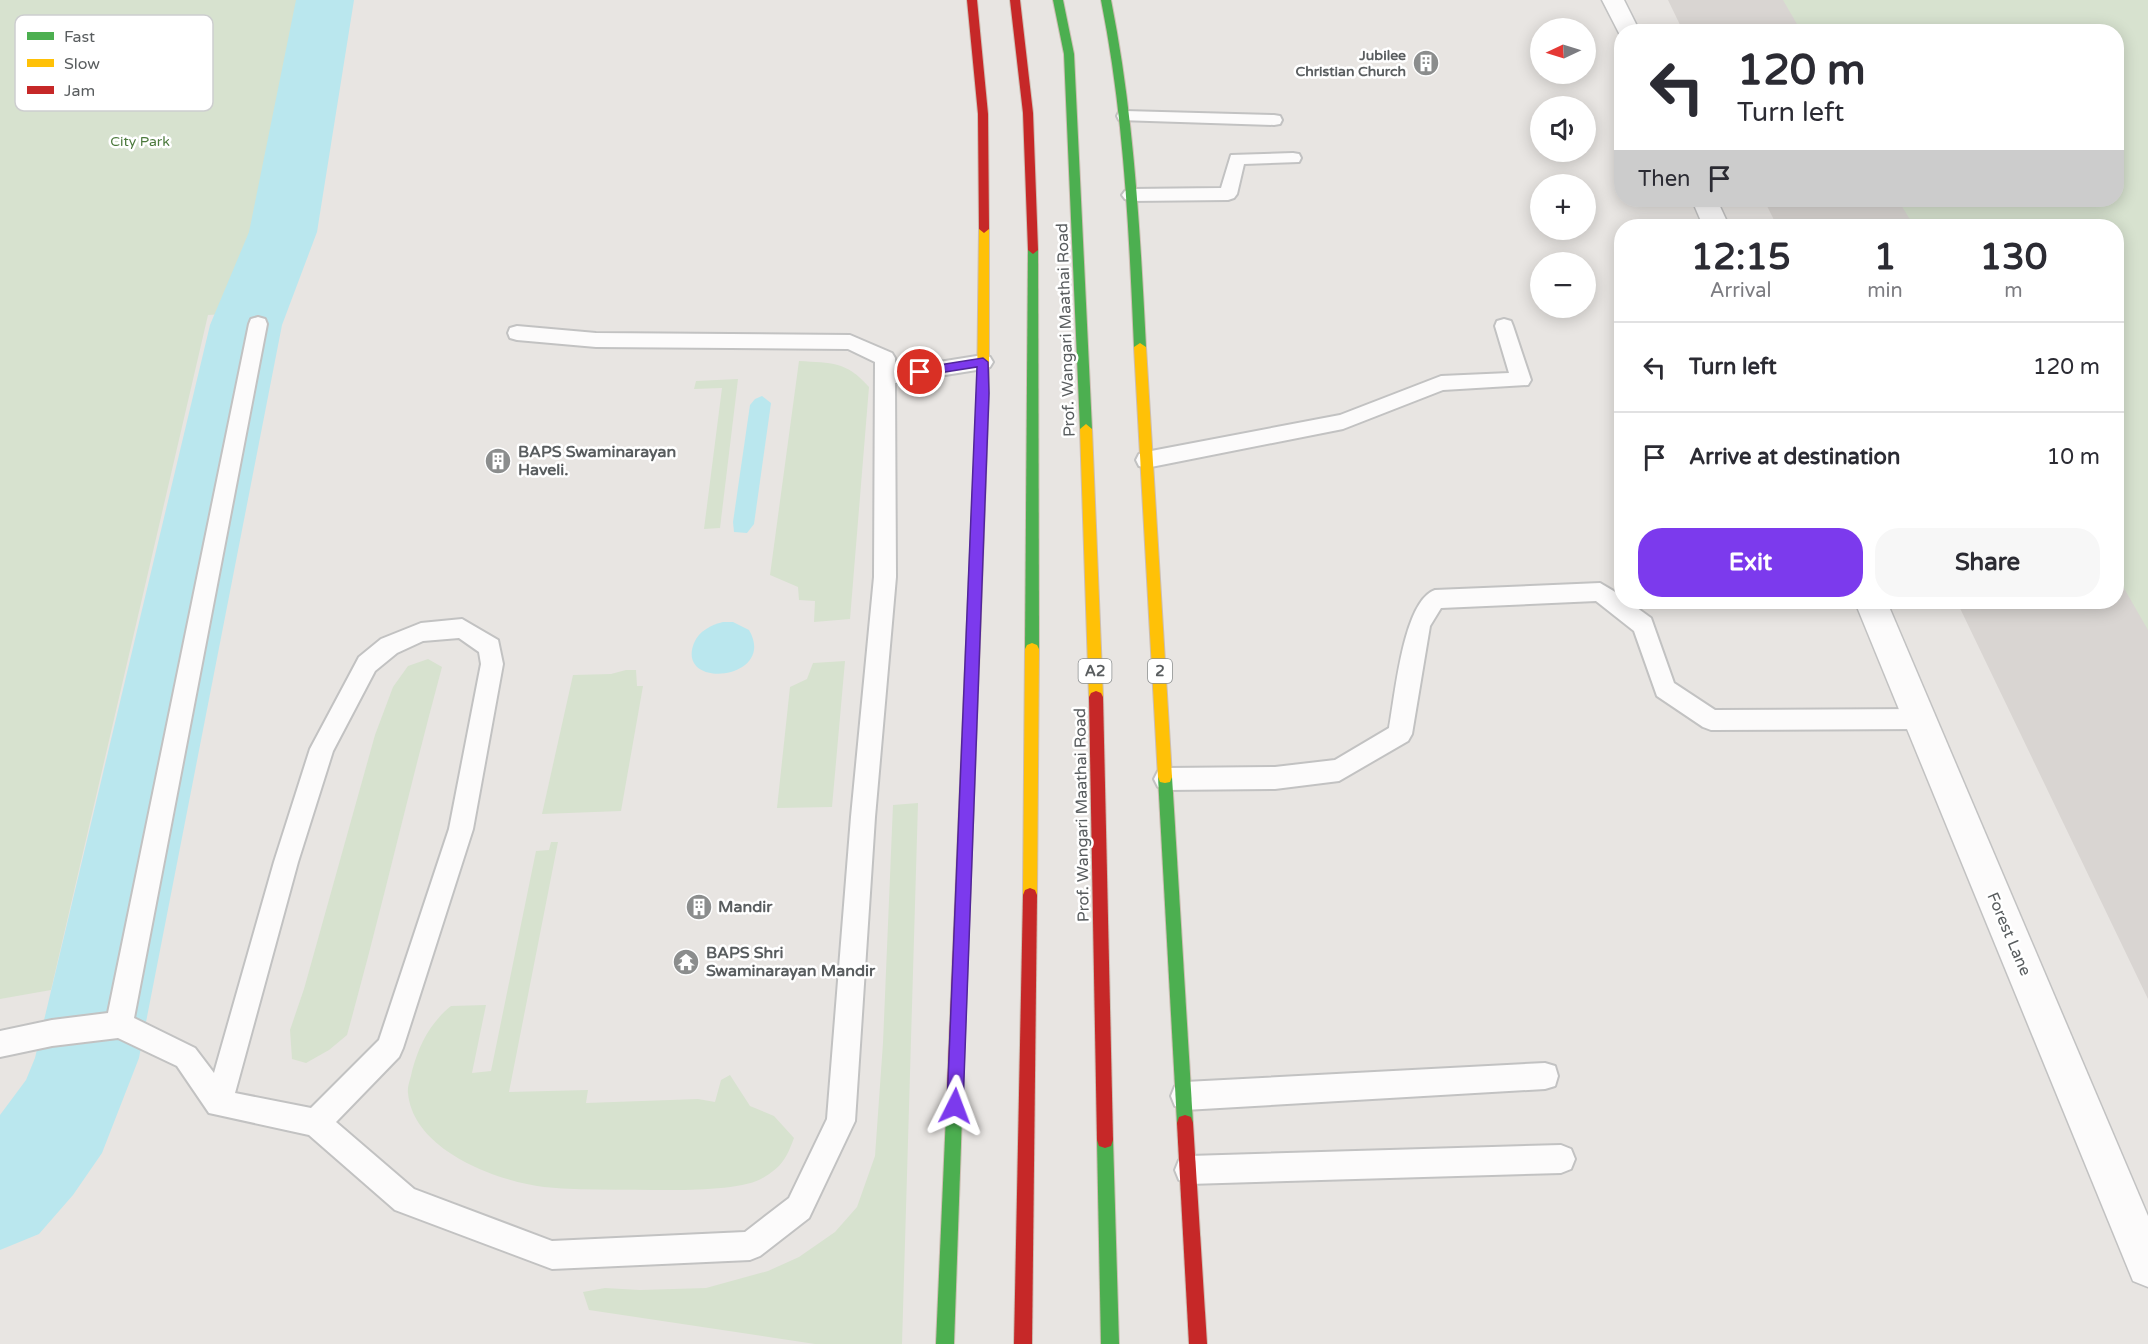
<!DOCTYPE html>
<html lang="en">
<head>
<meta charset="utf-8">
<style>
  :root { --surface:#fff; --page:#f7f7f7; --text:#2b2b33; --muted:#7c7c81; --line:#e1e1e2; --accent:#7c3aed }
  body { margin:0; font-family:"Varela Round",sans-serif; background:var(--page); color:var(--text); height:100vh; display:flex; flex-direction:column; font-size:22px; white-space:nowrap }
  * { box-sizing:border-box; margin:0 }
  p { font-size:20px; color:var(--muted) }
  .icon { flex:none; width:33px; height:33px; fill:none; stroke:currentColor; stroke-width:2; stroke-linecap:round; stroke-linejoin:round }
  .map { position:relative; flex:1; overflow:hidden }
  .side { position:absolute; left:1614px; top:219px; width:510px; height:390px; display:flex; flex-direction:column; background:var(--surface); border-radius:24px; box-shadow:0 3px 15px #0003 }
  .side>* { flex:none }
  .banner { position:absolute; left:1614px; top:24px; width:510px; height:183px; border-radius:24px; box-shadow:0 3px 15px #0003; background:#fff; color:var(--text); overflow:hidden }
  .needle { width:39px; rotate:266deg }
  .fabs { position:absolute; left:1530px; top:18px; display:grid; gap:12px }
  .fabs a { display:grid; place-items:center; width:66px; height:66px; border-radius:50%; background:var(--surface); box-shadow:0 3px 15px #0003; font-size:30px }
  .pin { position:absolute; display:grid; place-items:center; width:51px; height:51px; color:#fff; margin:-26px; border:3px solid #fff; border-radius:50%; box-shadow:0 2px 6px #0007 }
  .me { position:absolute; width:66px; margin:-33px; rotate:3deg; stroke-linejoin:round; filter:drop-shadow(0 0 4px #0008) }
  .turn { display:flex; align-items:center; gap:21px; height:126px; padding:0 24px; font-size:27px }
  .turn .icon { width:78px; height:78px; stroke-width:2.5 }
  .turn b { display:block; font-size:42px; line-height:51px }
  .then { display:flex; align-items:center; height:57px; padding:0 24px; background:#0003; gap:12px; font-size:22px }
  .eta { display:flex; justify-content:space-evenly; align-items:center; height:102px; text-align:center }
  .eta b { font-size:36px; font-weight:700; line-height:42px }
  .action { display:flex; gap:12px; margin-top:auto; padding:12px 24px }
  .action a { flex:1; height:69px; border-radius:24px; background:var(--accent); color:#fff; font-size:24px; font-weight:700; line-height:69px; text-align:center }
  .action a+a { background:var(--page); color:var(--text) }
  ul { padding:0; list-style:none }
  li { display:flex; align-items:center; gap:18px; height:90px; padding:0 24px; border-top:2px solid var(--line) }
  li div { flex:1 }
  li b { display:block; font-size:22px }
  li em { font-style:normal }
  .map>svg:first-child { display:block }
  .education { fill:#d9d5d2 }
  .green { fill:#d7e2cf }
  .water { fill:#bae7ee }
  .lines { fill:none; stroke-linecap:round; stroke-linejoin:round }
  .river { fill:#bae7ee; fill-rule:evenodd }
  .lane-casing { stroke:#c2c2c2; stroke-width:4 }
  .street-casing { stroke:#c2c2c2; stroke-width:3 }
  .fast-casing { stroke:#cdbeb3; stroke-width:2 }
  .slow-casing { stroke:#cdbeb3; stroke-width:2 }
  .jam-casing { stroke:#cdbeb3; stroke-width:2 }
  .lane { fill:#fcfbfb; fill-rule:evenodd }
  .street { fill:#fcfbfb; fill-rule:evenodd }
  .fast { fill:#4caf50; fill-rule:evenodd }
  .slow { fill:#ffc107; fill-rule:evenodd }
  .jam { fill:#c62828; fill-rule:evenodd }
  .route { fill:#7c3aed; stroke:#51269a; stroke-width:1.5 }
  .labels { text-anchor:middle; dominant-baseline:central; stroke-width:5; stroke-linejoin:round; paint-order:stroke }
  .far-poi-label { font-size:14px; font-weight:bold; fill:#595d5f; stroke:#fff; text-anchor:end }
  .far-park-label { font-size:14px; fill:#4c7a3d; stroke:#fff }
  .shield { fill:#fff; stroke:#8b8e8f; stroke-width:1.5 }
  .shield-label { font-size:15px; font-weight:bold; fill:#595d5f }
  .street-label { font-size:16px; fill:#595d5f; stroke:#fff }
  .poi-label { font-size:16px; font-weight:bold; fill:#595d5f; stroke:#fff; text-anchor:start }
  .key { fill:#fff; stroke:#cdcecf; stroke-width:1.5 }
  .key-label { font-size:16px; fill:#595d5f }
</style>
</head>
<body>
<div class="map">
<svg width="2148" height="1344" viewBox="0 0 2148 1344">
  <rect width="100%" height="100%" fill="#e8e5e2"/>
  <path class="education" d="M1668,0H2148V999L1957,602H2116V226H1777L1764,200H2116V32L1683,31Z"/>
  <g class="green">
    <path d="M0,0H321L242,313L208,315L51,990L0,999Z"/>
    <path d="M1783,0H2148V630L2117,576L2116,226H1914L1898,200H2116V32L1801,31Z"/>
    <path d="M799,361C832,363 846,361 869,387L850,619L814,622L815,601L799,600L798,587L770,575Z"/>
    <path d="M738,379L720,528L704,529L722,388L694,389L696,381Z"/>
    <path d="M428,659L442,667C409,789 381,913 347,1035L329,1050L306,1063L292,1059L290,1030L304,989L375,735L393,687L408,666Z"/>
    <path d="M845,661L832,807L777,808L790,687L807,679L813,663Z"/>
    <path d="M626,670H636L637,686H643L621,811L542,814L573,675L611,674Z"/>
    <path d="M918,803L902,1344H815L589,1310L583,1292L605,1288L640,1290L706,1288L768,1271L799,1257L835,1232L857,1207L875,1156L883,1043L893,805Z"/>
    <path d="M551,842H558L509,1092L588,1090L586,1103L698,1099L715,1102L721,1080L730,1075L750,1106L774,1116L794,1138C786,1159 782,1167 761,1179C738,1191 681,1190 653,1190C618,1189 580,1191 544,1187C496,1181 413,1150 408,1093C407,1086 411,1078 412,1071C419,1045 430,1023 451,1006L486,1005L472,1073L491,1071L536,851L549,850Z"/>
  </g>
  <g class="water">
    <path d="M762,396L771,403L754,524L747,533L734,532L733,522L750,405L755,399Z"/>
    <path d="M723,622H733L749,630C778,680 675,691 694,643C699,631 711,625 723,622Z"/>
  </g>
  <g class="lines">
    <path class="river" d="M296,0H354L317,232L282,325L139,1058L102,1153L73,1195L39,1234L0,1250V1115L26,1080L35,1058L210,325L249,232Z"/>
    <defs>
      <g id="lane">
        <path d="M1125,111L1274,115L1280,116L1282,120L1280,124L1274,125L1119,120L1117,116L1119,112Z"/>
        <path d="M1293,153L1299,154L1301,158L1299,162L1244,164L1237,194L1234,198L1228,200L1131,201L1125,199L1122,195L1125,191L1131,189L1221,188L1231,155Z"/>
        <path d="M258,317L265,319L267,324L134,1018L195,1048L214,1073L274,862L310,749L359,657L381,639L421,623L462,619L498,640L503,664L473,829L403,1048L399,1057L336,1122L414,1189L552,1241L745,1232L789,1198L827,1119L851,817L874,577L875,362L848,349L596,347L517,340L510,338L508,333L510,328L517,326L596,333L850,335L892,353L895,358V369L983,355L990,357L993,362L990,367L983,369L895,383L896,577L875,817L855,1121L809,1218L760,1256L750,1260L552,1269L395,1210L309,1135L209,1113L177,1066L118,1038L52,1046L0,1057V1031L52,1020L108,1013L249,324L251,319ZM459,638L479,652L481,664L449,829L379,1040L311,1108L235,1093L298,862L333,751L375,671L397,653L423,641Z"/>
        <path d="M1504,319L1511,321L1513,326L1531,380L1528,385L1443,390L1343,429L1146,468L1139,466L1136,460L1139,454L1146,452L1340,415L1441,376L1509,373L1495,326L1497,321Z"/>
        <path d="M1600,583L1622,596V602H1629L1651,618L1674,683L1715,710L1920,709L1928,712L1932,719L1928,726L1920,729L1711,730L1703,727L1657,696L1634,631L1596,601L1441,608L1430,626L1412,734L1408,741L1339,781L1275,789L1166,790L1158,787L1154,779L1158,771L1166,768L1275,767L1335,760L1389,728C1395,697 1403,601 1435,590Z"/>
        <path d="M1545,1063L1555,1066L1558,1076L1555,1086L1545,1089L1185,1110L1175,1106L1171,1096L1175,1086L1185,1082Z"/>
        <path d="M1561,1145L1571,1149L1575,1159L1571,1169L1561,1173L1189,1184L1179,1180L1175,1170L1179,1160L1189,1156Z"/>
      </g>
      <g id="street">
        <path d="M1602,0H1624L1640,32H1622L1621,37Z"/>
        <path d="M1692,200H1717L1729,226H1703Z"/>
        <path d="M1855,602H1887L2148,1216V1287L2133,1281Z"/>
      </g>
      <g id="fast">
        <path d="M1053,0H1063L1074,54L1092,429L1086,434L1080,429L1064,54Z"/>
        <path d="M1101,0H1111C1134,115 1140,230 1146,347L1140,351L1134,347C1129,230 1124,115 1101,0Z"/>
        <path d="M1033,246L1038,250L1039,649L1037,653H1027L1025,649L1028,250Z"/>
        <path d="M1165,771L1170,772L1172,777L1193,1123L1191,1129L1185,1131L1179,1129L1177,1123L1158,777L1160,772Z"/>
        <path d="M954,1107L960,1109L962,1115L954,1344H936L946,1115L948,1109Z"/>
        <path d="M1105,1132L1111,1134L1113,1140L1119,1344H1101L1097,1140L1099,1134Z"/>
      </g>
      <g id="slow">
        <path d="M984,225L989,229V393L980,642L978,646H968L966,642L977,393L979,229Z"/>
        <path d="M1140,343L1146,347L1172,777L1170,782L1165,783L1160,782L1158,777L1134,347Z"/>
        <path d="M1086,424L1092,429L1103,697L1101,701L1096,703L1091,701L1089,697L1080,429Z"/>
        <path d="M1032,643L1037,645L1039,649L1037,895L1035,900L1030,902L1025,900L1023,895L1025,649L1027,645Z"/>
      </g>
      <g id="jam">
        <path d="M967,0H977L988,114L989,229L984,233L979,229L978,114Z"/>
        <path d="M1010,0H1020L1033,113L1038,250L1033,254L1028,250L1023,113Z"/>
        <path d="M973,636L978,638L980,642L962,1115L960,1121L954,1123L948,1121L946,1115L966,642L968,638Z"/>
        <path d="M1096,691L1101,693L1103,697L1113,1140L1111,1146L1105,1148L1099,1146L1097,1140L1089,697L1091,693Z"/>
        <path d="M1030,888L1035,890L1037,895L1032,1344H1014L1023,895L1025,890Z"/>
        <path d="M1185,1115L1191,1117L1193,1123L1207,1344H1189L1177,1123L1179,1117Z"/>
      </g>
    </defs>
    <use href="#lane" class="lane-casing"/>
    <use href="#street" class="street-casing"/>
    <use href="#fast" class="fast-casing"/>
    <use href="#slow" class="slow-casing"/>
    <use href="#jam" class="jam-casing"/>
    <use href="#lane" class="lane"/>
    <use href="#street" class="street"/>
    <use href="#fast" class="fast"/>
    <use href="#slow" class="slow"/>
    <use href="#jam" class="jam"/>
  </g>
  <path class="route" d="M983,358L988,362L989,393L963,1106L961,1112L955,1115L949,1112L947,1106L977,367L920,376L914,372L920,368Z"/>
  <defs>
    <symbol id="building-disc" viewBox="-11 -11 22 22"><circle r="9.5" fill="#8b8d8d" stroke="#fff"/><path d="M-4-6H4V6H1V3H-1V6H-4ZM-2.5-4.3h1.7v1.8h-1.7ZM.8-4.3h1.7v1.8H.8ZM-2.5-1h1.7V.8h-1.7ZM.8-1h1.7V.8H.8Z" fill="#fff"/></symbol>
    <symbol id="temple-disc" viewBox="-11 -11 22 22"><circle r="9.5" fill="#8b8d8d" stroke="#fff"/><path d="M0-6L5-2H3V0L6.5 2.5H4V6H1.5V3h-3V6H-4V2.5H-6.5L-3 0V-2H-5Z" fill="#fff"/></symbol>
  </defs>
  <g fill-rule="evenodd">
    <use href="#building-disc" x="1411" y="48" width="30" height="30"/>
    <use href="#building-disc" x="483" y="446" width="30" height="30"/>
    <use href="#building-disc" x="684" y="892" width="30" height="30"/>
    <use href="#temple-disc" x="671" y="947" width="30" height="30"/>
  </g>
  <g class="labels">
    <g class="far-poi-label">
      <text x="1406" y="55">Jubilee<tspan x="1406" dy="16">Christian Church</tspan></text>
    </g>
    <g class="far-park-label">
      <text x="140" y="141">City Park</text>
    </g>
    <g class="shield">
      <rect x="1078.5" y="659" width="33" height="24" rx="4.5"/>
      <rect x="1148" y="659" width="24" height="24" rx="4.5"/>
    </g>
    <g class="shield-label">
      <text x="1095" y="671">A2</text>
      <text x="1160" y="671">2</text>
    </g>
    <g class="street-label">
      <text transform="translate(1066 330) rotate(-92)">Prof. Wangari Maathai Road</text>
      <text transform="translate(1082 815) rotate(-91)">Prof. Wangari Maathai Road</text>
      <text transform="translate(2009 934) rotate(67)">Forest Lane</text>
    </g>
    <g class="poi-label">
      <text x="518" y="452">BAPS Swaminarayan<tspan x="518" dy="18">Haveli.</tspan></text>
      <text x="718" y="907">Mandir</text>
      <text x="706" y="953">BAPS Shri<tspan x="706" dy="18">Swaminarayan Mandir</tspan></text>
    </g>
  </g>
  <rect x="15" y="15" width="198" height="96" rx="9" class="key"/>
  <rect x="27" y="32" width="27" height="8" fill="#4caf50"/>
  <rect x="27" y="59" width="27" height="8" fill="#ffc107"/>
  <rect x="27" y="86" width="27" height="8" fill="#c62828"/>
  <g class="key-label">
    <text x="64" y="42">Fast</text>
    <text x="64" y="69">Slow</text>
    <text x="64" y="96">Jam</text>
  </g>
</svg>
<div class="fabs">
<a><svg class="needle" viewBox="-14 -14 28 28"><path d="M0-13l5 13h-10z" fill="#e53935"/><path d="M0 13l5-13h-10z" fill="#7c7c81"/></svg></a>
<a><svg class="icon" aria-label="sound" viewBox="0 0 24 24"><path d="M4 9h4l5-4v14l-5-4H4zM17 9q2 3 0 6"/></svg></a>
<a>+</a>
<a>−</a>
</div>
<div class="pin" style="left:920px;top:372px;background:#d93025"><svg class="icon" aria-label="arrive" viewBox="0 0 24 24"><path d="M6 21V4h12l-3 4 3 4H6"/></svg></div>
<svg class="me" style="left:955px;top:1106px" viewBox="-20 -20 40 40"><path d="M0-17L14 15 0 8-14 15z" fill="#7c3aed" stroke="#fff" stroke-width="4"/></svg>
<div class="banner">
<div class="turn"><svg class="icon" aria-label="left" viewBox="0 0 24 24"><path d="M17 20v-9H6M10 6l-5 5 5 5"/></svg><div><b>120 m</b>Turn left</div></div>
<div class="then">Then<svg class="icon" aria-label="arrive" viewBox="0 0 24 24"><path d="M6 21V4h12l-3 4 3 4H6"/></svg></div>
</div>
<section class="side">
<div class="eta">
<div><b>12:15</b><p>Arrival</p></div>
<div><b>1</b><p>min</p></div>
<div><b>130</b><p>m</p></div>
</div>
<ul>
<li><svg class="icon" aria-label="left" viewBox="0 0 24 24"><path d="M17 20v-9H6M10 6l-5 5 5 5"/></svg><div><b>Turn left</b></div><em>120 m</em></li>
<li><svg class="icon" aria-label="arrive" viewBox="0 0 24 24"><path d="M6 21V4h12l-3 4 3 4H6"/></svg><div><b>Arrive at destination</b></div><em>10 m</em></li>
</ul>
<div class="action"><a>Exit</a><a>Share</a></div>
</section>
</div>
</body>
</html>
